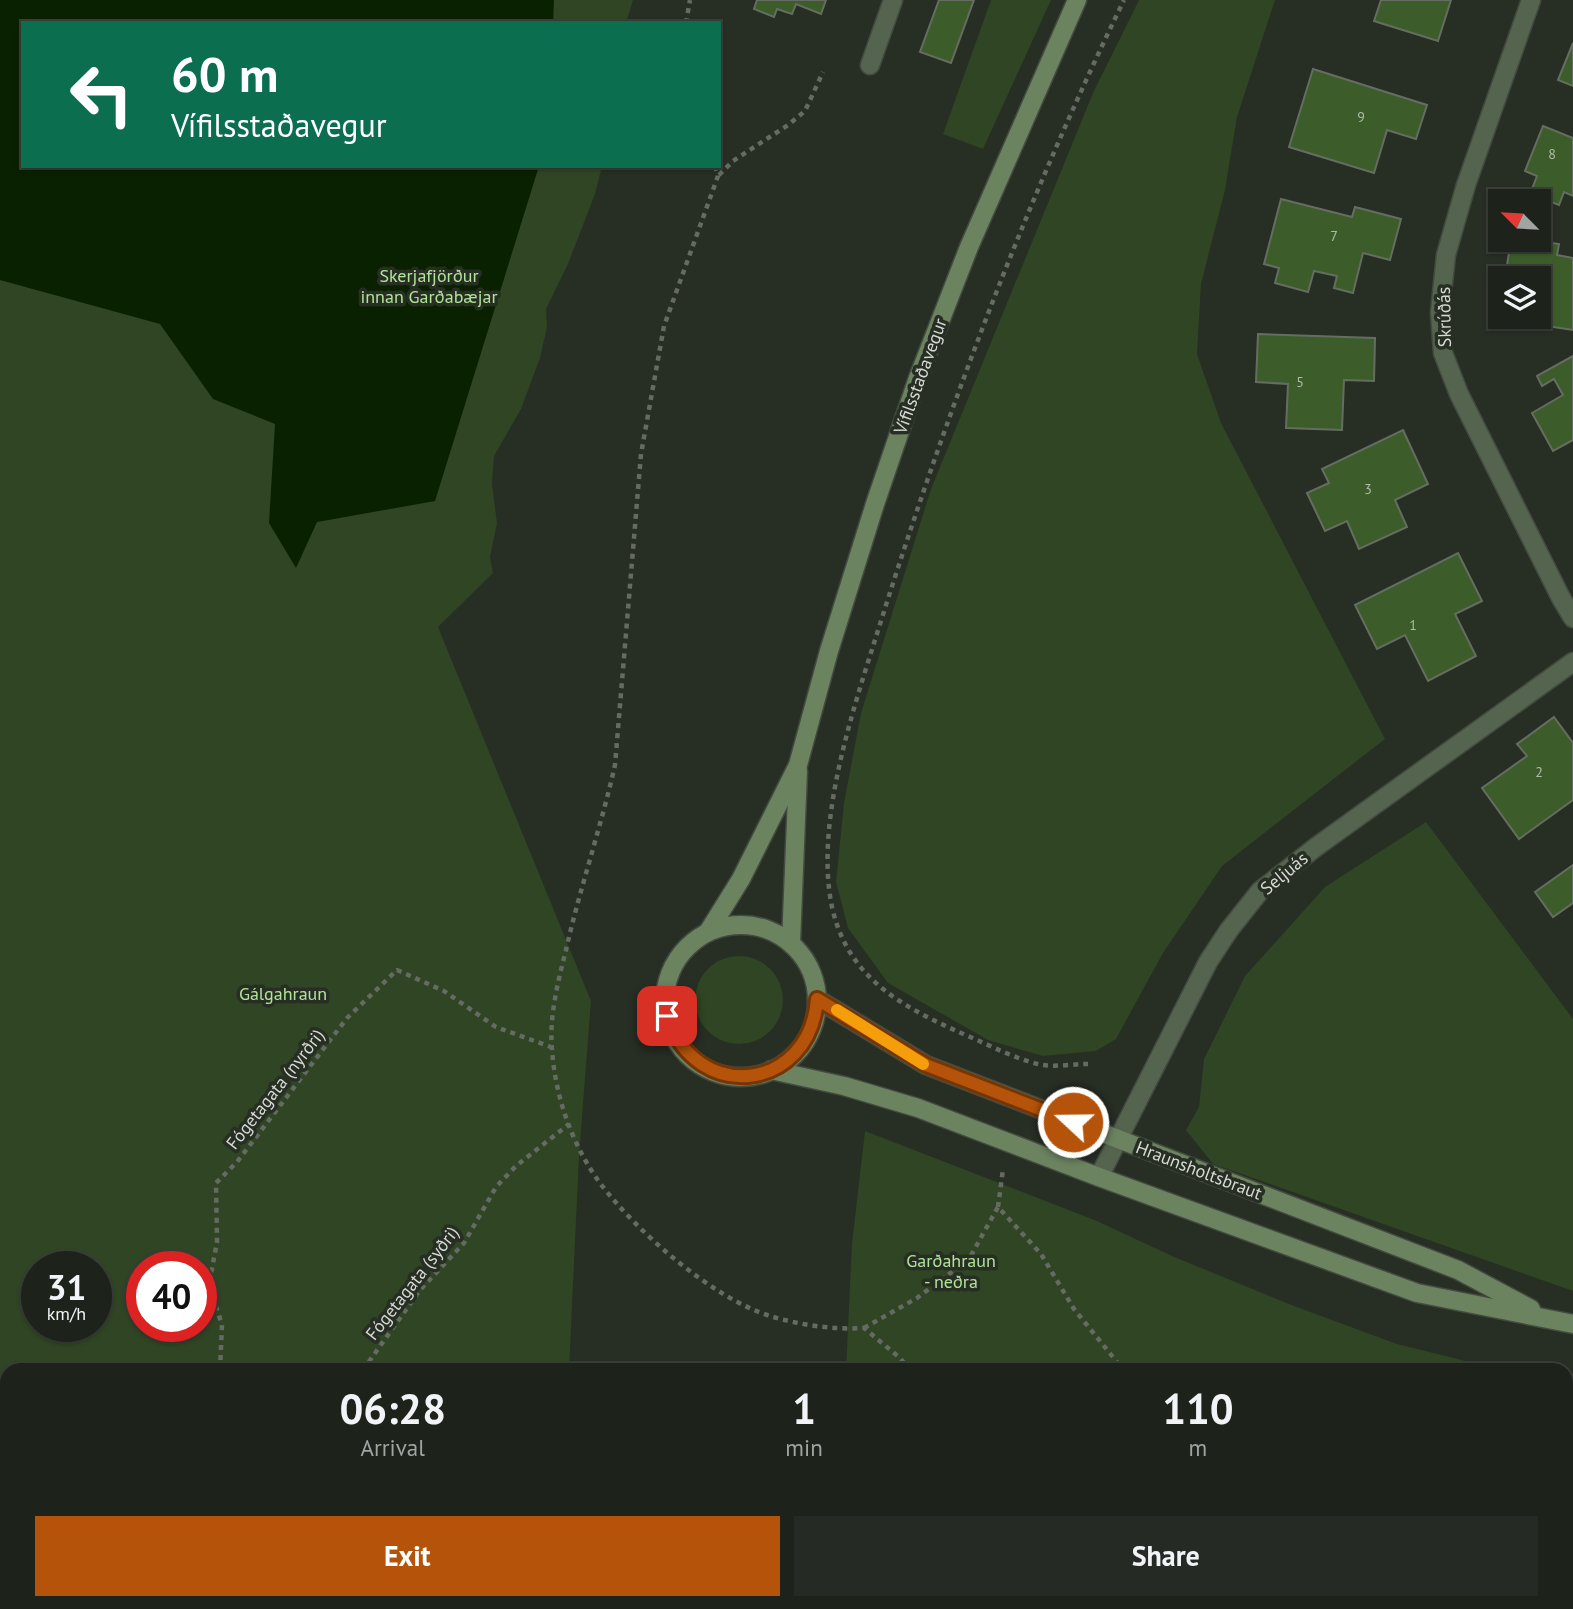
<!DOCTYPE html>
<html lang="en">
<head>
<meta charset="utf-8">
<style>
  :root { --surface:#1d221b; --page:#252a24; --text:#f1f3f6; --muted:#a0a4a3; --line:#3b3f3a; --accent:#b45309 }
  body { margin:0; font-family:"PT Sans",sans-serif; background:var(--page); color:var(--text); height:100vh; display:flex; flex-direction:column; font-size:26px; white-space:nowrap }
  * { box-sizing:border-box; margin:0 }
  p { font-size:23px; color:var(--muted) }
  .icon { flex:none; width:38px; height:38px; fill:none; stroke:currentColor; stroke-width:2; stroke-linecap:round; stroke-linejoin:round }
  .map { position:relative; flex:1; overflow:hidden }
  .details { position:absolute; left:0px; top:1363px; width:1573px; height:247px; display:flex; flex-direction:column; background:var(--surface); border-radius:21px 21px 0 0; box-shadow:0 2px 5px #0004,0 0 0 2px var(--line) }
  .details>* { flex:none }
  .top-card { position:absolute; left:21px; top:21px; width:700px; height:147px; border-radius:0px; box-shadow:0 2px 5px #0004,0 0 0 2px var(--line); background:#0b6e4f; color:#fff; overflow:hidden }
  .needle { width:46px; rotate:294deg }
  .tools { position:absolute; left:1488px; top:189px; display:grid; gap:14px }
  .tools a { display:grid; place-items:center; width:63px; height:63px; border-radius:0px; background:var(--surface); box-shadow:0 2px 5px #0004,0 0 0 2px var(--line); font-size:35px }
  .speed { position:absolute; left:21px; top:1251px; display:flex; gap:14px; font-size:35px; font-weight:700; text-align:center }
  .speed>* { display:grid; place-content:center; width:91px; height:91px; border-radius:50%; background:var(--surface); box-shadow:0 2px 5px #0004,0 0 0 2px var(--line); line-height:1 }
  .speed small { font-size:18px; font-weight:400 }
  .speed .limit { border:10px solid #d22; background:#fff; color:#111 }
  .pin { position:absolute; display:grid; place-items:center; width:60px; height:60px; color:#fff; margin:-30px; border-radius:14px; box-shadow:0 4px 10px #0006 }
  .me { position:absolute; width:77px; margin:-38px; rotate:291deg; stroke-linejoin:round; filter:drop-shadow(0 0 5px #0008) }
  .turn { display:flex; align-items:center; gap:24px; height:147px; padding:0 35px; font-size:32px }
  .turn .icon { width:91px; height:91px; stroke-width:2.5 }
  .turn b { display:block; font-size:49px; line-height:60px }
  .eta { display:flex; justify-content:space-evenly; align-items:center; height:119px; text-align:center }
  .eta b { font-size:42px; font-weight:600; line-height:49px }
  .cta { display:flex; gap:14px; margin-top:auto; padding:14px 35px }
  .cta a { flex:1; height:80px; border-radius:0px; background:var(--accent); color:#fff; font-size:28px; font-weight:600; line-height:80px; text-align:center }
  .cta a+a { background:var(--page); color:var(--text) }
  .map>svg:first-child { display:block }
  .green { fill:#2f4523; fill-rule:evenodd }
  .water { fill:#0a2100 }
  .building { fill:#3c5d29; stroke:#656d62; stroke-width:2 }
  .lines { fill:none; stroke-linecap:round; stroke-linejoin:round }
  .street-casing { stroke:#434a40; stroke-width:21 }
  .secondary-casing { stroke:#434a40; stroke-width:21 }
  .path { stroke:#656b62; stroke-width:4.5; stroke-dasharray:5 5; stroke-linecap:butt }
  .street { stroke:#55644e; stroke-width:18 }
  .secondary { stroke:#6c8360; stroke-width:18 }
  .route-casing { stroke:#753606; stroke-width:18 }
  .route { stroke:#b45309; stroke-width:12 }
  .slow { stroke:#f59e0b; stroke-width:12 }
  .labels { text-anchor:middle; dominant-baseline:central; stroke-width:7; stroke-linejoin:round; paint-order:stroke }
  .number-label { font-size:14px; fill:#b0bba9 }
  .park-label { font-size:18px; fill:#b1e496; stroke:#272e24 }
  .street-label { font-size:18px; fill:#d6dad4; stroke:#272e24 }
</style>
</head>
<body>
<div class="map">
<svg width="1573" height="1609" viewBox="0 0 1573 1609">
  <rect width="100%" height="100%" fill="#272e24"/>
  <g class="green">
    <path d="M0,0H633L626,23H23V166H602L595,194L568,264L546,309L547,327L540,358L521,409L494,456L492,484L497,523L490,557L493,573L438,627L591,1001L579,1156L569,1370H7V1603H566V1609H0ZM37,1267H96V1326H37ZM142,1267H201V1326H142Z"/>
    <path d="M991,0H1051L983,149L943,134Z"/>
    <path d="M1139,0H1275L1237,117L1225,190L1201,284L1197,354L1221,423L1385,739L1222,866L1163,953L1116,1039L1096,1051L1043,1056L988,1040L888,983L848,928L836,882L844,803L861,713L931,489L1093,93Z"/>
    <path d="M1426,822L1573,1019V1291L1213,1164L1186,1130L1199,1107L1204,1059L1245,976L1325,887Z"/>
    <circle cx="739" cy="1000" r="44"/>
    <path d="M865,1131L1097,1221L1172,1256L1294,1306L1397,1344L1502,1370H846L852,1243Z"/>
    <path d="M1566,1388L1573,1390V1609H845L844,1603H1566Z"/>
  </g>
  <path class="water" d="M0,0H554L553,23H23V166H539L435,501L317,522L296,568L269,523L275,424L213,399L160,324L0,280Z"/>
  <g class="building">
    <path d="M757,0H826L821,14L796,4L792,14L777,9L774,17L754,9Z"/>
    <path d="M939,0H974L951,63L920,52Z"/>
    <path d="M1381,0H1451L1438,41L1374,21Z"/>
    <path d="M1573,43V86L1558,80Z"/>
    <path d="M1313,69L1427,105L1416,139L1387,130L1374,173L1289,147Z"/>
    <path d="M1543,126L1573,138V196L1564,192L1559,205L1530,194L1537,176L1525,171Z"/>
    <path d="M1281,199L1352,217L1355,207L1401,219L1390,260L1363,253L1353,293L1334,288L1337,276L1314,271L1308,292L1275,283L1279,268L1264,264Z"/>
    <path d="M1511,240H1532L1559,244L1557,255L1573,258V330L1515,321V317H1538V278H1505Z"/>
    <path d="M1258,334L1375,338L1374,381L1344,380L1342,430L1286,428L1288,384L1256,382Z"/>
    <path d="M1573,356V440L1553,451L1532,413L1563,395L1554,379L1542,386L1537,376Z"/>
    <path d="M1403,430L1428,484L1395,500L1407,527L1359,549L1347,521L1325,531L1307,493L1329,483L1322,469Z"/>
    <path d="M1458,553L1482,601L1455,614L1476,656L1428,681L1405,635L1377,649L1355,605Z"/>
    <path d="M1554,717L1573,743V800L1519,839L1482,788L1527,756L1517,744Z"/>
    <path d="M1573,865V903L1553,917L1535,892Z"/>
  </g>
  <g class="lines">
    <defs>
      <g id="street">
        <path d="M1531,0L1466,185L1446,255L1440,312L1443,353L1459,394L1561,598L1573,618"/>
        <path d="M870,65L893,0"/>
        <path d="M1099,1177L1208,962L1229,930L1260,891L1316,847L1573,662"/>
      </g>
      <g id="secondary">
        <circle cx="741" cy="1001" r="76"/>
        <path d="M708,932L741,879L798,765L829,651L875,504L918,378L969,247L1077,0"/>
        <path d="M791,943L798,771"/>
        <path d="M817,999L926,1065L1458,1270L1531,1309"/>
        <path d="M771,1070L844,1086L918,1108L1099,1177L1417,1293L1573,1324"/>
      </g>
    </defs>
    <use href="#street" class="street-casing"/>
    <use href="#secondary" class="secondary-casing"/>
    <g class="path">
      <path d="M686,23L690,0"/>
      <path d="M715,166L718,176L664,326L641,454L615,765C601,827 580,888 566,950C558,981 549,1017 552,1049C555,1096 572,1145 600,1183C636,1231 712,1298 770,1316C800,1325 833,1330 864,1328L900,1358L910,1370"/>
      <path d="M719,175L733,161L788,125L805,111L823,72"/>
      <path d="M1088,1064C1074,1064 1057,1067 1043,1065C1021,1061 997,1049 977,1040C911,1011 849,984 832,907C813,816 859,693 886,605C952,398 1029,195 1124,0"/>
      <path d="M998,1207L1003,1169"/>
      <path d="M864,1328L917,1298L969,1259L998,1207L1041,1254L1074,1309L1121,1367"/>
      <path d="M220,1370L222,1325L209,1284L217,1242L216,1183L237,1162L347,1018L397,970L444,991L496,1027L551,1047"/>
      <path d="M363,1370L420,1290L464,1243L496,1187L516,1166L569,1124"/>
      <path d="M1067,1370L1121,1367L1129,1370"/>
      <path d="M1566,1446L1573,1448"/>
      <path d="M99,1609L100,1603"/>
      <path d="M266,1609L269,1603"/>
    </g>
    <use href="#street" class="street"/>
    <use href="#secondary" class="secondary"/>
  </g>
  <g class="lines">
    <defs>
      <path id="route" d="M667,1016C696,1105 810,1092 817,999L926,1065L1073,1122"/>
    </defs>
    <use href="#route" class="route-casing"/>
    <use href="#route" class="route"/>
    <path class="slow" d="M837,1010L923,1064"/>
  </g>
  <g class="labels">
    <g class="number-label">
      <text x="1361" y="117">9</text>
      <text x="1552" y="154">8</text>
      <text x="1334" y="236">7</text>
      <text x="1300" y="382">5</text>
      <text x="1368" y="489">3</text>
      <text x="1413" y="625">1</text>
      <text x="1539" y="772">2</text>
    </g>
    <g class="park-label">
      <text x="429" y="275">Skerjafjörður<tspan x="429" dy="21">innan Garðabæjar</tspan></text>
      <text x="283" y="993">Gálgahraun</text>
      <text x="951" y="1260">Garðahraun<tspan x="951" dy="21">- neðra</tspan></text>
    </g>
    <g class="street-label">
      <text transform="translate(1444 317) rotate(-91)">Skrúðás</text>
      <text transform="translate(920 376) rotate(-70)">Vífilsstaðavegur</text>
      <text transform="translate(1284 873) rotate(-40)">Seljuás</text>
      <text transform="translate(275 1089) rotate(-52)">Fógetagata (nyrðri)</text>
      <text transform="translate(1199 1170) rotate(21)">Hraunsholtsbraut</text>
      <text transform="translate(412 1283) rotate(-52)">Fógetagata (syðri)</text>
    </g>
  </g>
</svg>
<div class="tools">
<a><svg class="needle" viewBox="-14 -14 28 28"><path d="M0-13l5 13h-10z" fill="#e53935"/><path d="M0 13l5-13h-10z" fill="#a0a4a3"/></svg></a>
<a><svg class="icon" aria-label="layers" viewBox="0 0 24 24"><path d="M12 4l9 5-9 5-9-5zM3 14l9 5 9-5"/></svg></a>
</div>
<div class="speed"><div>31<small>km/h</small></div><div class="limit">40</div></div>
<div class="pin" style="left:667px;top:1016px;background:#d93025"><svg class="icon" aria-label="arrive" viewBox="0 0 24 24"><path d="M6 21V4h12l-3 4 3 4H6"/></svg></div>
<svg class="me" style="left:1073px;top:1122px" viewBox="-20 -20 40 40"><circle r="17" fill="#b45309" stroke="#fff" stroke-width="3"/><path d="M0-11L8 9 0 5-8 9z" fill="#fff"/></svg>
<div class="top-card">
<div class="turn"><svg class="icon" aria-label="left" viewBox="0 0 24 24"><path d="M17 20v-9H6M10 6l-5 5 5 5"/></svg><div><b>60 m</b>Vífilsstaðavegur</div></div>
</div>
<section class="details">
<div class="eta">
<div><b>06:28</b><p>Arrival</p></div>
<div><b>1</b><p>min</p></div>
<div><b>110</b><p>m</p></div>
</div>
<div class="cta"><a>Exit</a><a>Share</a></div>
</section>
</div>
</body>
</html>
